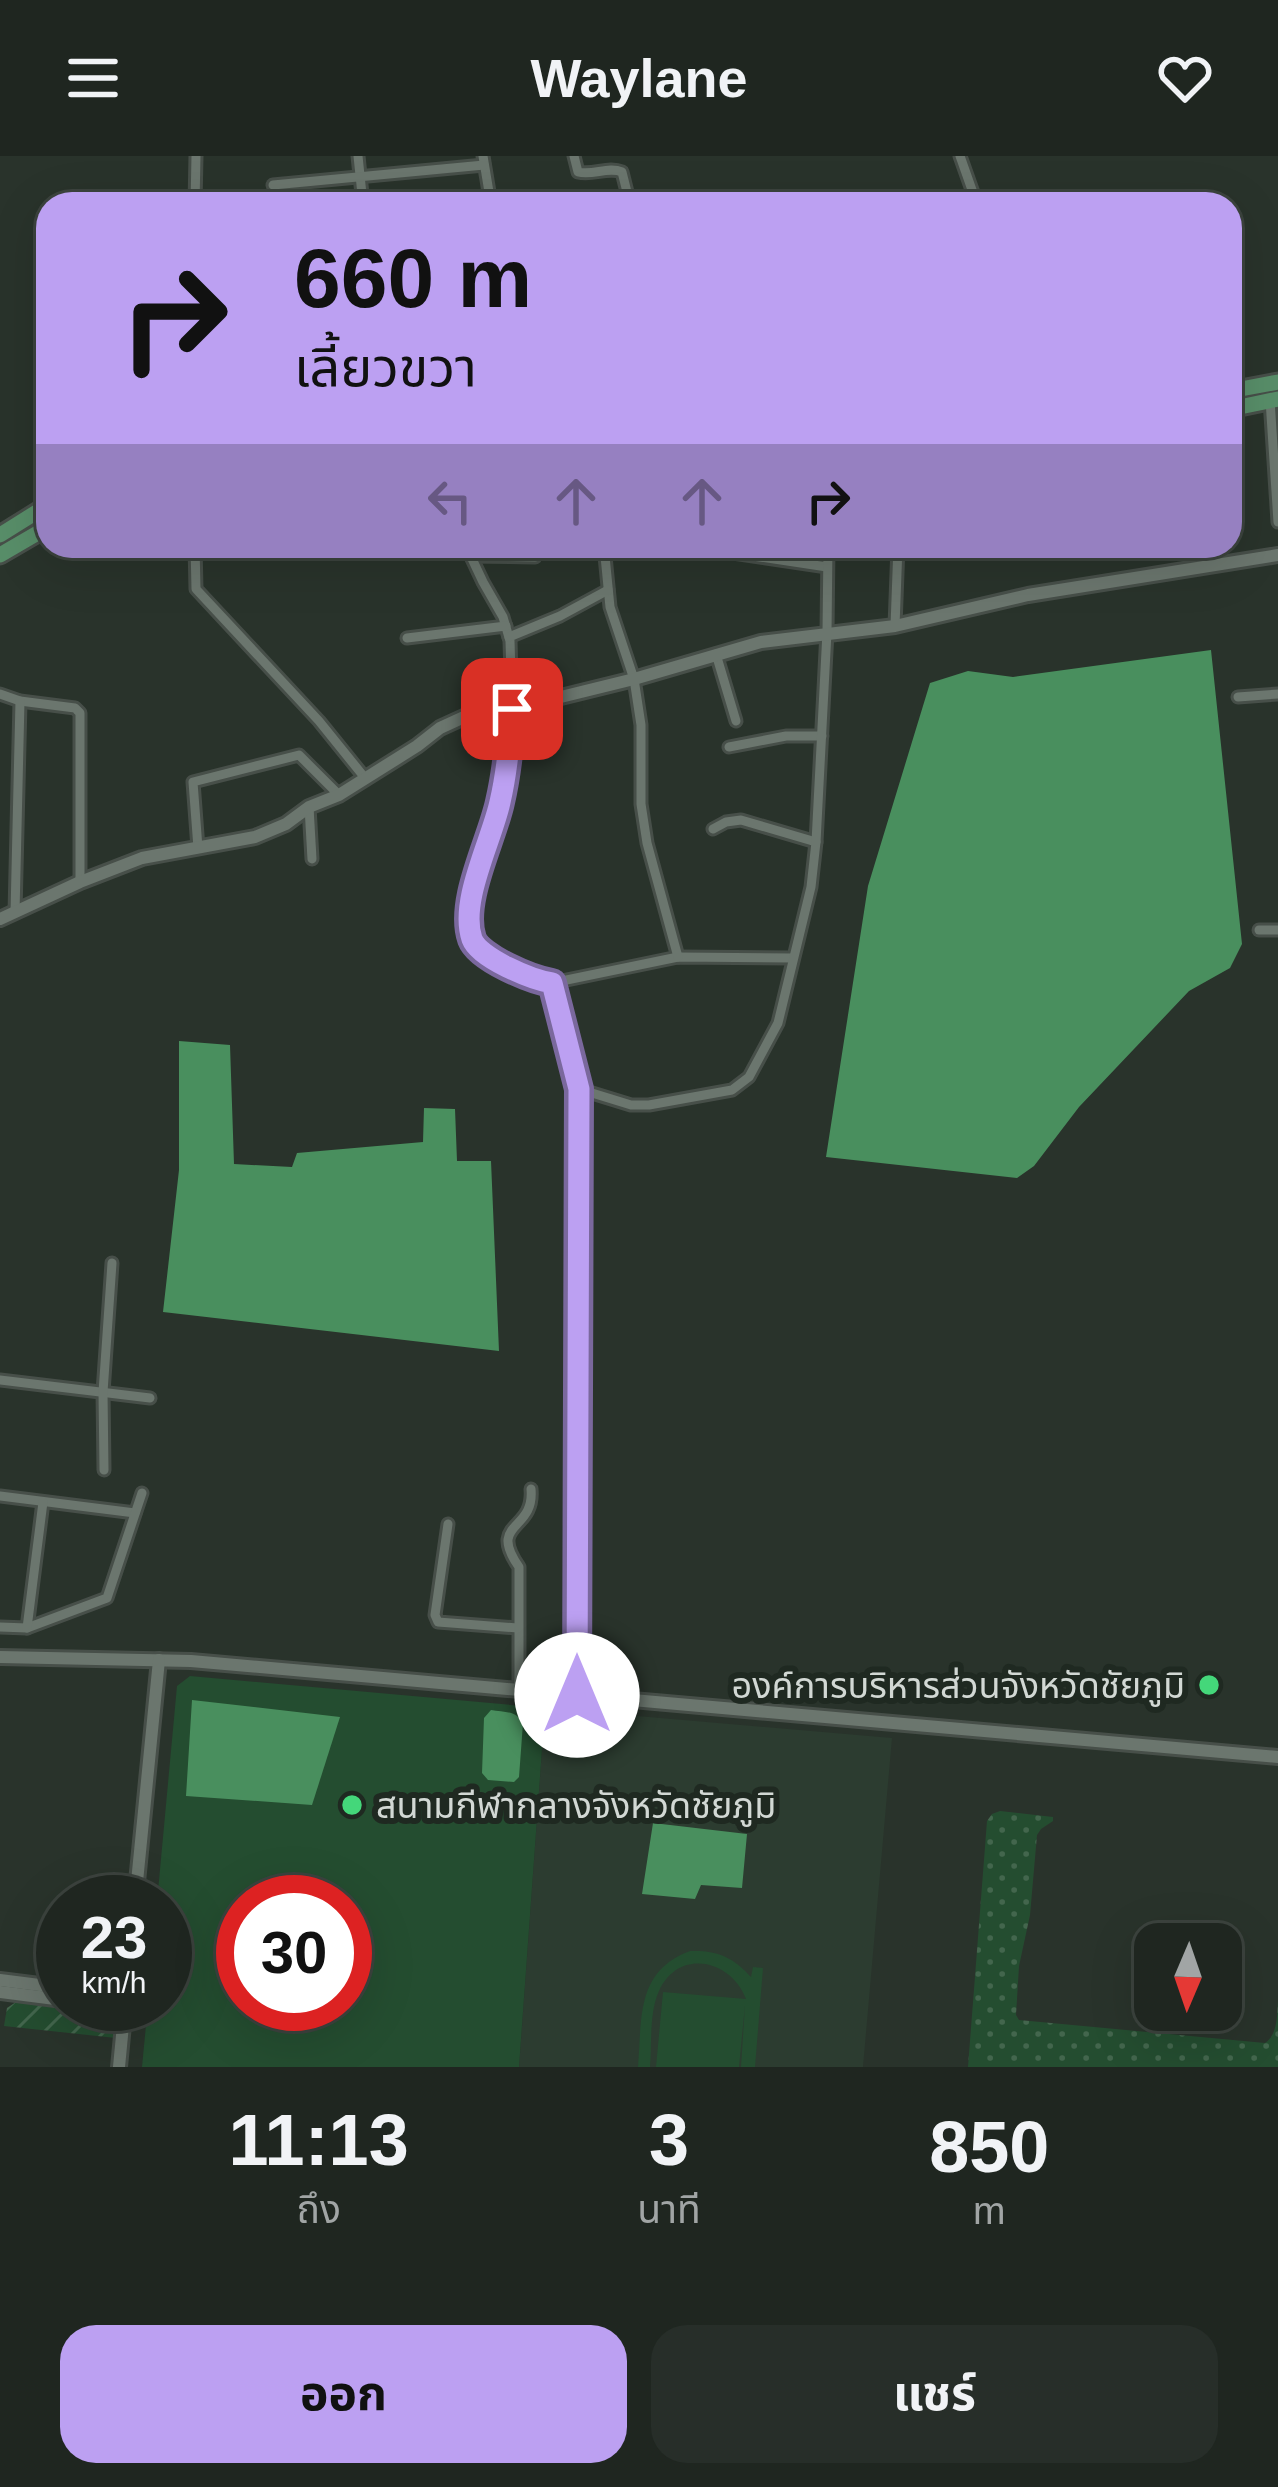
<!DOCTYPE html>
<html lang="th">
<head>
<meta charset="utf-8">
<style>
  :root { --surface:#1f2620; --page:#272e29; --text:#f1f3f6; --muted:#a1a5a5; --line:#3c433e; --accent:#bca0f2 }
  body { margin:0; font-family:Arial,"Noto Sans Thai",sans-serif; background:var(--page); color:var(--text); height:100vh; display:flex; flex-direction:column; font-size:45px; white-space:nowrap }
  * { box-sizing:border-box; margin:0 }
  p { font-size:39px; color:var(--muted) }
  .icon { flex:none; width:66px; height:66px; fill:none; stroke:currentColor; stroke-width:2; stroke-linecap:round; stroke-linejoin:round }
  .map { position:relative; height:1911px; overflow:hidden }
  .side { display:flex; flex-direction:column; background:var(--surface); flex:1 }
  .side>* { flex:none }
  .banner { position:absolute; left:36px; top:36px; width:1206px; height:366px; border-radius:36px; box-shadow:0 12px 48px #0002,0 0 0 3px var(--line); background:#bca0f2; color:#111; overflow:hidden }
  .needle { width:78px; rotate:182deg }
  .tools { position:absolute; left:1134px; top:1767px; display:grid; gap:24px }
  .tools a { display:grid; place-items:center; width:108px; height:108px; border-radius:24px; background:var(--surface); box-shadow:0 12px 48px #0002,0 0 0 3px var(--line); font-size:60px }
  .speed { position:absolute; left:36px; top:1719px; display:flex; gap:24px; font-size:60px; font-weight:700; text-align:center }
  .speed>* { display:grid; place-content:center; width:156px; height:156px; border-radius:50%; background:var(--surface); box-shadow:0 12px 48px #0002,0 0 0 3px var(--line); line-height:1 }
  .speed small { font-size:30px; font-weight:400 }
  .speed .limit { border:18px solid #d22; background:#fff; color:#111 }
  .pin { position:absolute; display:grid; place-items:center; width:102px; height:102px; color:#fff; margin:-51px; border-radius:24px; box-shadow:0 6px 18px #0006 }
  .me { position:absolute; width:132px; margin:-66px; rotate:0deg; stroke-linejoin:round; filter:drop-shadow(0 0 9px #0008) }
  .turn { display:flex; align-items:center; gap:42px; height:252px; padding:0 60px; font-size:54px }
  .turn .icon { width:156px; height:156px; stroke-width:2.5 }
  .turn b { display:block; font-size:84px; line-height:102px }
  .lanes { display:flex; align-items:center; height:114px; padding:0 60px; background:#0003; justify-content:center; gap:60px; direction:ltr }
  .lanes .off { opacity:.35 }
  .eta { display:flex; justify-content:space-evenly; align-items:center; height:204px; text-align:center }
  .eta b { font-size:72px; font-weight:700; line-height:84px }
  .action { display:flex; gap:24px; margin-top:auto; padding:24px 60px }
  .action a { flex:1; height:138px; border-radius:36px; background:var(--accent); color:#111; font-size:48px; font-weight:700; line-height:138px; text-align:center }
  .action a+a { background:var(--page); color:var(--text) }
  header { display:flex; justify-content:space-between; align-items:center; height:156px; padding:0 60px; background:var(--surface); font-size:54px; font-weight:700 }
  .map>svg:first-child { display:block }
  .built { fill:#2c3c30 }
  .grass { fill:url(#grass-dots) }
  .garden { fill:url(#garden-furrows) }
  .pitch { fill:#244d30; fill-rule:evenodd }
  .water { fill:#498f5e }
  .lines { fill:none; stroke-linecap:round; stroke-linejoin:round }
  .minor-casing { stroke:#474f49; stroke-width:15 }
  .tertiary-casing { stroke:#474f49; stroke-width:18 }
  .primary-casing { stroke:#474f49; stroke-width:21 }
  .minor { stroke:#6b766e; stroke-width:9 }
  .tertiary { stroke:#6b766e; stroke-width:12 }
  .primary { stroke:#588e69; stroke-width:15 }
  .route-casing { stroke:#7a689d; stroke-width:30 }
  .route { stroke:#bca0f2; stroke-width:21 }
  .poi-dot { fill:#44d77a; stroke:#1f2921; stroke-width:4.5 }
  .labels { text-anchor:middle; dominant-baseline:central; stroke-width:12; stroke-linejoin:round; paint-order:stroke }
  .poi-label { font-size:36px; fill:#d2d8d4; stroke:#1f2921; text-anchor:end }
</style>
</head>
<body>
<header><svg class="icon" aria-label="menu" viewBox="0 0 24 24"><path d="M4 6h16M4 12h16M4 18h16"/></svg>Waylane<svg class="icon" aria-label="heart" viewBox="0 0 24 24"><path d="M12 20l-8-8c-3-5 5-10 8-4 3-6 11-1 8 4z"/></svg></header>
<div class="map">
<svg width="1278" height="1911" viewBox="0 0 1278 1911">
  <defs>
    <pattern id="grass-dots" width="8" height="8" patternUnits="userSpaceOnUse" patternTransform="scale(3)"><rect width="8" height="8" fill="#244d30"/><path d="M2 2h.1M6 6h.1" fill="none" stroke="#43664d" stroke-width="1.8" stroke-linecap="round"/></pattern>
    <pattern id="garden-furrows" width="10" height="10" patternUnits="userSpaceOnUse" patternTransform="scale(3)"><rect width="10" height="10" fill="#244d30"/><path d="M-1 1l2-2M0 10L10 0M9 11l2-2" fill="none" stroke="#43664d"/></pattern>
  </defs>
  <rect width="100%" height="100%" fill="#29332b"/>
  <path class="built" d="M545,1552L892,1582L863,1911H519Z"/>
  <path class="grass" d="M1000,1655L1053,1661V1665L1041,1673L1037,1679L1030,1759L1019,1810L1016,1859L1019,1864L1265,1887C1278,1878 1277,1860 1278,1844V1911H968L987,1665L992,1658Z"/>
  <path class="garden" d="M16,1846L110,1860L117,1867L116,1882L4,1870L7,1852Z"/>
  <g class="pitch">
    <path d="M190,1520L545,1552L519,1911H142L148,1848H165V1746H157L177,1530ZM243,1746H345V1848H243Z"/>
    <path d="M690,1795C717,1794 733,1801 751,1821L753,1811L763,1812L755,1911H741L745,1849L739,1911H656L663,1836L746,1843C731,1803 678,1792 659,1835C649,1857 652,1888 650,1911H638C642,1861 636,1815 690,1795Z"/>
  </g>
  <g class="water">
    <path d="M1211,494L1242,788L1230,812L1189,835L1079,951L1034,1010L1017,1022L826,1001L868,730L930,527L968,515L1013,521Z"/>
    <path d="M179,885L230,889L234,1008L292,1011L297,997L423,986L424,952L455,953L457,1005H491L499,1195L163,1156L179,1014Z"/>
    <path d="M192,1544L340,1561L312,1649L186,1640Z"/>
    <path d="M491,1554C504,1556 517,1555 523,1567L519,1621L514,1626L488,1624L482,1617L484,1562Z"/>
    <path d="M653,1667L747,1678L742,1732L701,1729L695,1743L642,1738Z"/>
  </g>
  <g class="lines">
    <defs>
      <g id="minor">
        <path d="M358,0L363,48"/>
        <path d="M483,0L491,48"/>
        <path d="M574,0L578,16C593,20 608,10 622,16L630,48"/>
        <path d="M960,0L977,48"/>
        <path d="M273,29L484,9"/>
        <path d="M195,48L196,0"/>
        <path d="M1270,244L1278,366"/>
        <path d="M195,390L196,433L319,565L365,622"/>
        <path d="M466,390L483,426L503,461L510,485L512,553L510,591L500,646L476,721L471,758L472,782L481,797L552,827L678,801L792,802"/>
        <path d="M604,390L610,451L634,523L641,569V648L647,687L678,801"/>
        <path d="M708,390L733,397L827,411"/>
        <path d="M471,400L535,401"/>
        <path d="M895,470L898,390"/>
        <path d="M509,481L560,460L608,434"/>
        <path d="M407,482L506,470"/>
        <path d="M716,498L736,565"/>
        <path d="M0,538L20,545L75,552L80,557V726"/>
        <path d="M1238,541L1278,538"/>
        <path d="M729,591L786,580H822"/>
        <path d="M309,651L312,703"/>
        <path d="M713,673L726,666L741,664L816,686"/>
        <path d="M198,692L193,626L299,599L339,639"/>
        <path d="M15,757L20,545"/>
        <path d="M1259,774H1278"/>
        <path d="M552,827L575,908L580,942L577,1539"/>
        <path d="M579,933L631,949H649L732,934L749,921L778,867L811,731L816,686L827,476L828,390"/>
        <path d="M0,1224L150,1242"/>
        <path d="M104,1314L103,1236L112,1107"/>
        <path d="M0,1340L135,1357"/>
        <path d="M448,1368L435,1459L438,1466L518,1472"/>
        <path d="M0,1471L27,1472L107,1442L142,1337"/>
        <path d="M27,1472L43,1346"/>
        <path d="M519,1534V1411C487,1365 535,1376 531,1333"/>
      </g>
      <g id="tertiary">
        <path d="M0,763L80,726L142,702L255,681L286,668L309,651L339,639L417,590L440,572L464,561L512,553L634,523L761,486L895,470L1028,439L1278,399"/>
        <path d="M0,1501L191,1505L1278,1601"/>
        <path d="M135,1746L159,1504"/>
        <path d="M0,1824L63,1832"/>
        <path d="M0,1836L63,1844"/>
        <path d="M96,1848L125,1852"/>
        <path d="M119,1911L125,1848"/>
      </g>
      <g id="primary">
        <path d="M1230,235L1278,226"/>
        <path d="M1230,253L1278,243"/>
        <path d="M0,379L48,349"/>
        <path d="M0,399L48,371"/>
      </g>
    </defs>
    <use href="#minor" class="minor-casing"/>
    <use href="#tertiary" class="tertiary-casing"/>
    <use href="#primary" class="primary-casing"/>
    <use href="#minor" class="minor"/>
    <use href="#tertiary" class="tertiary"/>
    <use href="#primary" class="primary"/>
  </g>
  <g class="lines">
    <defs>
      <path id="route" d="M512,553C510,584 507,616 500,646C492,684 459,745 472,783C479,802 532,824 552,827L579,933L577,1539"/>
    </defs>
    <use href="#route" class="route-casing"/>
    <use href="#route" class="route"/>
  </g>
  <g class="poi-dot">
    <circle cx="1209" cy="1529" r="12"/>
    <circle cx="352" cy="1649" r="12"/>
  </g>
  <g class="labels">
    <g class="poi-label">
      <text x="1185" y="1529">องค์การบริหารส่วนจังหวัดชัยภูมิ</text>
      <text x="376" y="1649" text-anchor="start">สนามกีฬากลางจังหวัดชัยภูมิ</text>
    </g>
  </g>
</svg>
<div class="tools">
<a><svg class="needle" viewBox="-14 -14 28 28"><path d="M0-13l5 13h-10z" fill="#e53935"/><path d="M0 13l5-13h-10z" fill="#a1a5a5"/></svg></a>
</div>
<div class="speed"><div>23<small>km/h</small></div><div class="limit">30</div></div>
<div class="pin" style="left:512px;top:553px;background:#d93025"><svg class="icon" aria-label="arrive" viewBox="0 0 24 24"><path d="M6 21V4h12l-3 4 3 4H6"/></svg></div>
<svg class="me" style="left:577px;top:1539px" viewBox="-20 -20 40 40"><circle r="19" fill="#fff"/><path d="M0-13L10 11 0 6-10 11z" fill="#bca0f2"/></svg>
<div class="banner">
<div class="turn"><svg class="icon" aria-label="right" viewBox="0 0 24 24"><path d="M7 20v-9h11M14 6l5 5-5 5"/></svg><div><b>660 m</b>เลี้ยวขวา</div></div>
<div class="lanes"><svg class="icon off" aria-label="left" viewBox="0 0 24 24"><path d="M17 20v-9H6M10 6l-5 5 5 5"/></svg><svg class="icon off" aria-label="ahead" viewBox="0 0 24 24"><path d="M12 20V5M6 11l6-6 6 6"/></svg><svg class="icon off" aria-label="ahead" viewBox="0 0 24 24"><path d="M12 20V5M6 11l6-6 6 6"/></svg><svg class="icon" aria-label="right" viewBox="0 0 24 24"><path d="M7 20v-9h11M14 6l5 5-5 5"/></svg></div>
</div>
</div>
<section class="side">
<div class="eta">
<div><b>11:13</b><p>ถึง</p></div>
<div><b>3</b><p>นาที</p></div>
<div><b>850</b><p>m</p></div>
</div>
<div class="action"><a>ออก</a><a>แชร์</a></div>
</section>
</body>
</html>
